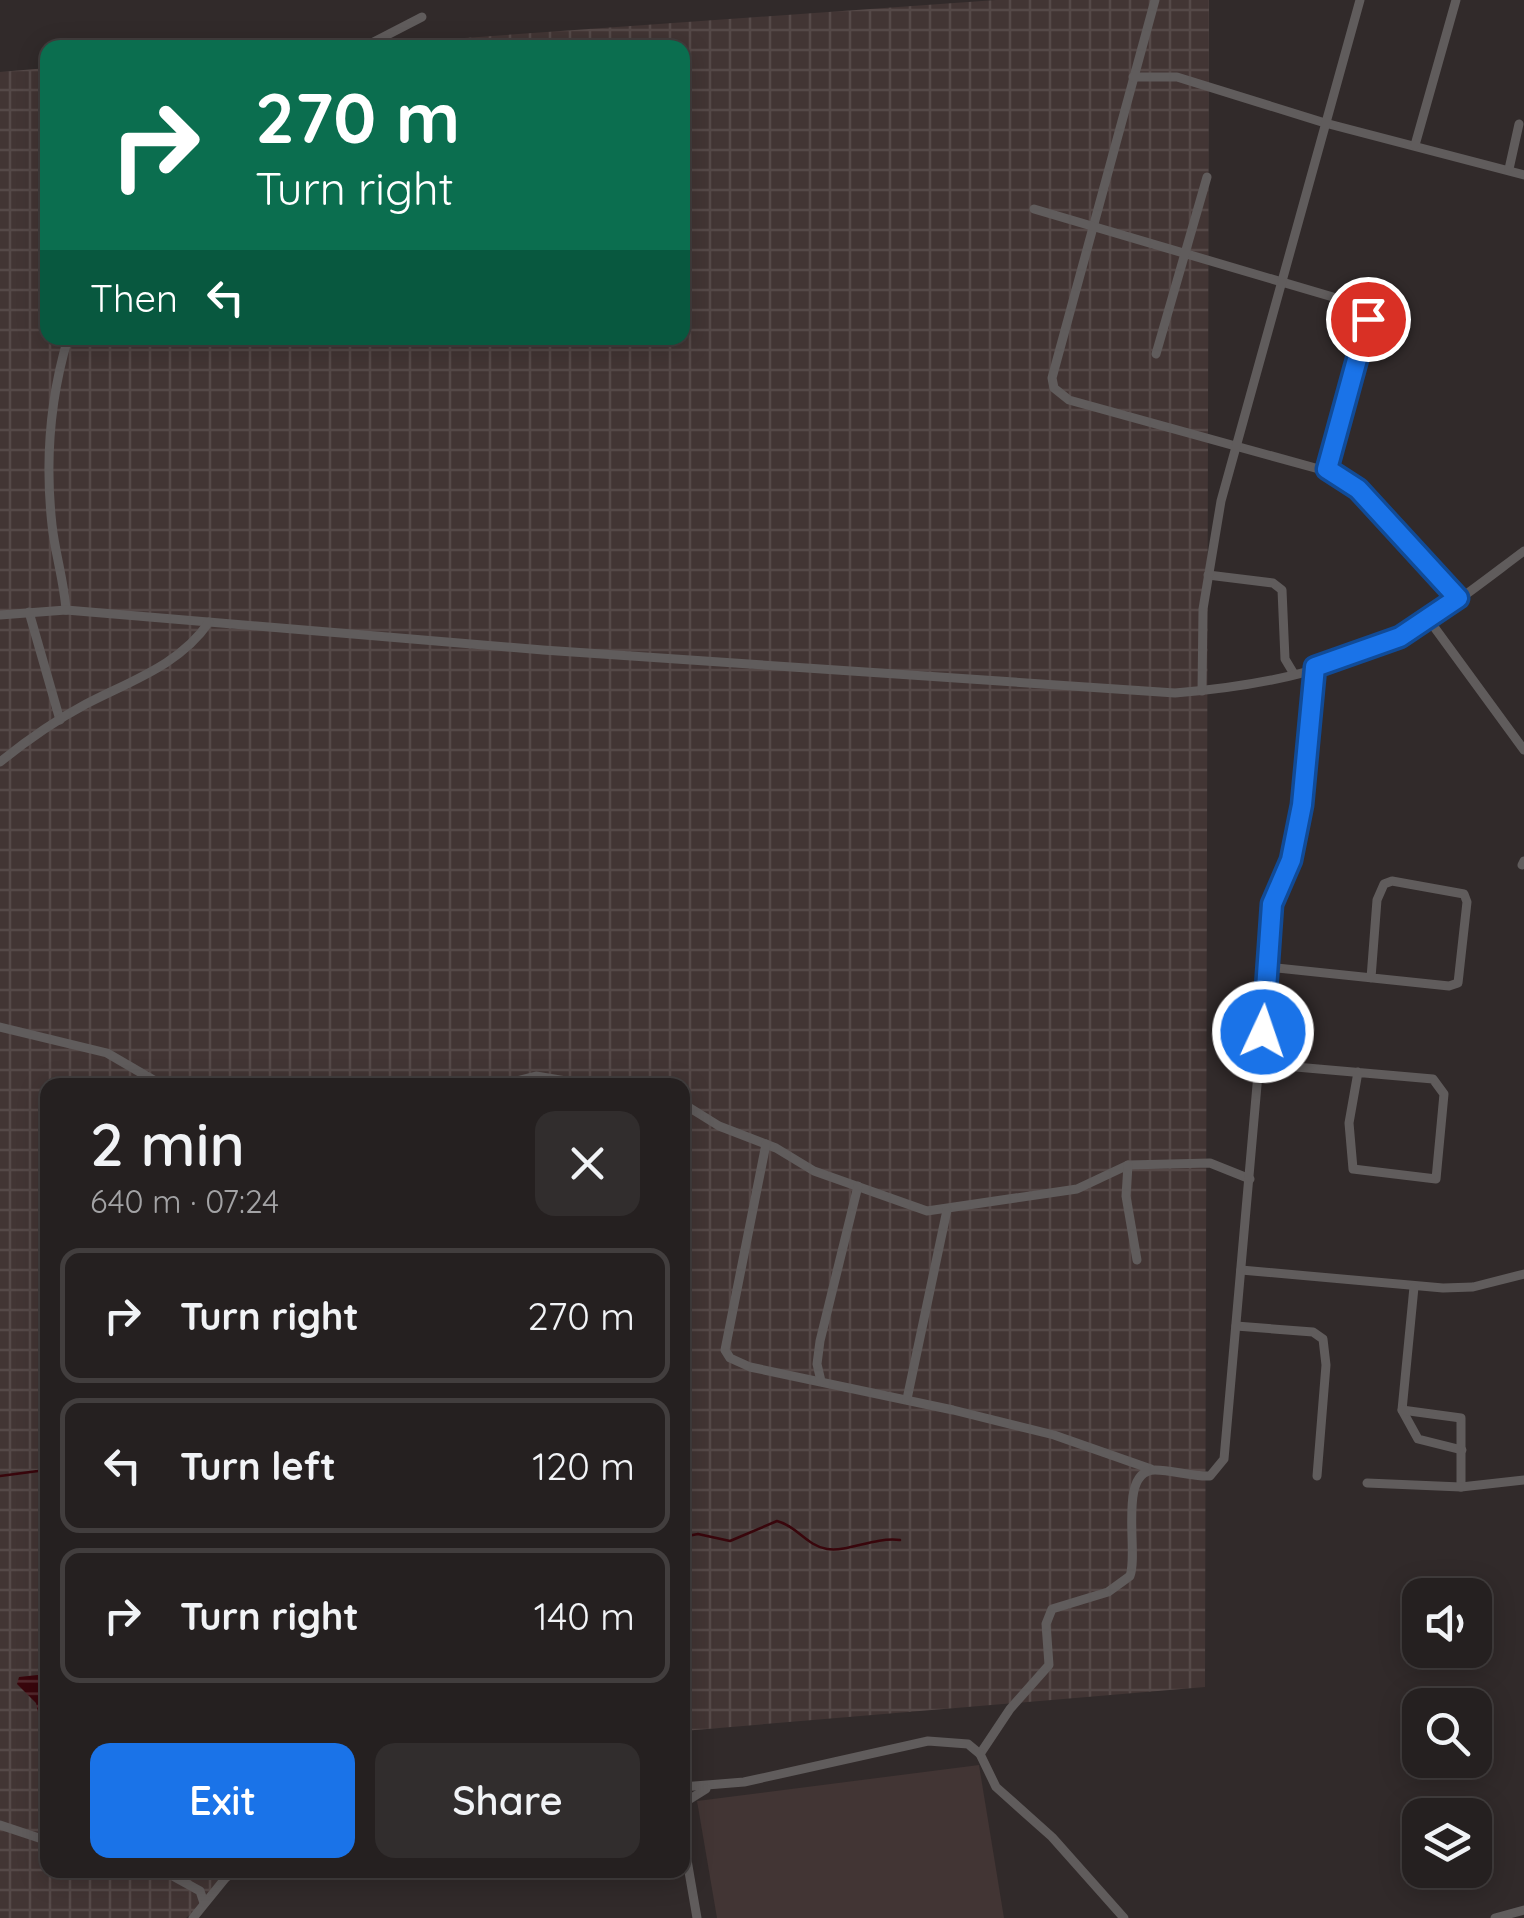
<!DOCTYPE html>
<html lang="en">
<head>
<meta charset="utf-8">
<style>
  :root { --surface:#252020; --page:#312d2d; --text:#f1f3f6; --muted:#a3a3a5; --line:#423e3e; --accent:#1a73e8 }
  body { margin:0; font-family:Quicksand,sans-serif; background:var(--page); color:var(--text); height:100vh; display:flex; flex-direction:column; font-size:38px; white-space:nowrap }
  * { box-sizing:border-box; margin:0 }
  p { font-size:32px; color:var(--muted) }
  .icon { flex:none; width:55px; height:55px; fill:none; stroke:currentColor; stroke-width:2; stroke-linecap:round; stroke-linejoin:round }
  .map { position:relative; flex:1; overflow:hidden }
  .drawer { position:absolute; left:40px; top:1078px; width:650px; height:800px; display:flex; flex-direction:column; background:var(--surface); border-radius:20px; box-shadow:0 5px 25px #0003,0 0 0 2px var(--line) }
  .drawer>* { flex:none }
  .guide { position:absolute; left:40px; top:40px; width:650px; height:305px; border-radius:20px; box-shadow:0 5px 25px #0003,0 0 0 2px var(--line); background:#0b6e4f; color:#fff; overflow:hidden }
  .fabs { position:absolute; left:1402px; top:1578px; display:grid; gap:20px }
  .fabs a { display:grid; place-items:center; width:90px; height:90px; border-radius:20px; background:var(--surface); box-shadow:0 5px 25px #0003,0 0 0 2px var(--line); font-size:50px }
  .pin { position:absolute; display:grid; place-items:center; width:85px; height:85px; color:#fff; margin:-42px; border:5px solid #fff; border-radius:50%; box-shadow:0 2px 10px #0007 }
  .me { position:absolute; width:110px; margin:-55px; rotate:3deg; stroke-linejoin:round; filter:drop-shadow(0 0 8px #0008) }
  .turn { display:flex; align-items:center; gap:35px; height:210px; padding:0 50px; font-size:45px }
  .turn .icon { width:130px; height:130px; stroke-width:2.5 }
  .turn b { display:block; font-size:70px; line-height:85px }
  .then { display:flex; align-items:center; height:95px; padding:0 50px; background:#0003; gap:20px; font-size:38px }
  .round { display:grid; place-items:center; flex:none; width:105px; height:105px; border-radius:20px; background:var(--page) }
  .head { display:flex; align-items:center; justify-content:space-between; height:170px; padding:0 50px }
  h1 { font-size:60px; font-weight:600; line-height:75px }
  .button { display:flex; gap:20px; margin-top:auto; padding:20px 50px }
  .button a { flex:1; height:115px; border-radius:20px; background:var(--accent); color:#fff; font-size:40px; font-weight:600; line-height:115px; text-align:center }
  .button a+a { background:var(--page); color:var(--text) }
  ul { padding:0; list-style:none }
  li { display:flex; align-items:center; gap:30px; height:135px; margin:0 20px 15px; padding:0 30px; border:5px solid var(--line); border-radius:20px }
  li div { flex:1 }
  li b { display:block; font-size:38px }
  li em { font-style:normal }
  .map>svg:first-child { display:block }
  .built { fill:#423534 }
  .industrial { fill:url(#industrial-grid) }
  .water { fill:url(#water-rules) }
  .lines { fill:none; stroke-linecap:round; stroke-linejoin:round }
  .stream { stroke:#39060c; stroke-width:2.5 }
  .minor { stroke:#605c5c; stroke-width:9 }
  .route-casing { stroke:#114b97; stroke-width:25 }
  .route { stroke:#1a73e8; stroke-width:18 }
</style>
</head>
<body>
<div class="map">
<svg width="1524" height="1918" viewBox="0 0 1524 1918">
  <defs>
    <pattern id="industrial-grid" width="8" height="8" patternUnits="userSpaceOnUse" patternTransform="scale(2.5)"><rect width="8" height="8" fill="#423534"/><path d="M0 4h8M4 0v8" fill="none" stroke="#554948"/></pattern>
    <pattern id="water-rules" width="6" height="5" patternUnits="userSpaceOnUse" patternTransform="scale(2.5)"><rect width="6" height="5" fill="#39060c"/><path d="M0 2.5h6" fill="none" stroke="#562b30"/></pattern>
  </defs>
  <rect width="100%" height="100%" fill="#312a2a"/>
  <path class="built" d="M979,1765L1004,1918H717L697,1801Z"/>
  <path class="industrial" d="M996,0H1209L1205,1687L683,1731L682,1085H48V1870H242L186,1918H0V72L47,68L48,338H682V48L338,47Z"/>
  <path class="water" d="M47,1674V1721H40L36,1703L17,1684L19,1677Z"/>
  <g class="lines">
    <g class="stream">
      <path d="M0,1476L38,1471L48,1464"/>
      <path d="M682,1537L698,1534L730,1541L777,1521C797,1526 807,1546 827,1549C850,1552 872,1537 900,1540"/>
    </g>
    <g class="minor">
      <path d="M1155,0L1052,378L1054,388L1069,400L1337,474L1358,489L1458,599"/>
      <path d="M362,48L422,17"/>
      <path d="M1133,77H1177L1325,123L1524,175"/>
      <path d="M1415,145L1456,0"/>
      <path d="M1509,169L1519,124"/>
      <path d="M1034,209L1360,305L1366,312L1367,330L1327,469"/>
      <path d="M1156,354L1207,177"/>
      <path d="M1208,575L1273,583L1282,590L1285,659L1294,674"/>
      <path d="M66,610C64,581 55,553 52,525C45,461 50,398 68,338"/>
      <path d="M29,612L60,720"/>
      <path d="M0,615L66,610L543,650L1175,693C1251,687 1336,672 1404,634C1447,611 1485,580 1524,551"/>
      <path d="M1429,620L1524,750"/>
      <path d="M1202,691L1203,609L1221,501L1360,0"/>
      <path d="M0,762C26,741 56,720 86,704C130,681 180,665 209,622"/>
      <path d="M1522,865L1524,861"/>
      <path d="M1267,967L1449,986L1458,983L1467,902L1464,894L1392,881L1384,884L1377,900L1371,978"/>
      <path d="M0,1027L107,1053L162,1085"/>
      <path d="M1261,1064L1433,1079L1444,1094L1436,1179L1353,1169L1349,1123L1358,1072"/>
      <path d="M501,1085L536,1076L590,1085"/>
      <path d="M682,1103L719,1126L776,1148L814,1171L927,1211L1077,1189L1128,1165L1210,1163L1250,1179"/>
      <path d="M766,1144L725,1350L730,1358L750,1367L953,1410L1054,1435L1151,1469"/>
      <path d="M1128,1165L1126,1196L1137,1260"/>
      <path d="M1241,1270L1443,1288L1473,1287L1524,1274"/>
      <path d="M1414,1287L1402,1410L1418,1439L1462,1450"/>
      <path d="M1236,1326L1313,1332L1323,1339L1326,1365L1317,1476"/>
      <path d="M821,1381L817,1364L820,1341L858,1186"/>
      <path d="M907,1399L947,1210"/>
      <path d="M1402,1410L1461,1418V1487"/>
      <path d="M1367,1483L1461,1487L1524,1480"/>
      <path d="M980,1754L1010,1709L1049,1665L1046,1624L1052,1609L1108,1592L1130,1576C1139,1552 1117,1470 1155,1470C1173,1470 1192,1477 1210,1476L1224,1459L1273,904C1304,828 1307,749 1315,667"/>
      <path d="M682,1787L744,1782L928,1741L968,1744L980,1754L996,1787L1052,1837L1124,1918"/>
      <path d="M682,1804L706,1789"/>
      <path d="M0,1825L48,1841"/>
      <path d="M682,1831L697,1918"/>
      <path d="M162,1870L200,1891L204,1903"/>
      <path d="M193,1918L232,1870"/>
      <path d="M1495,1918L1524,1910"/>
    </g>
  </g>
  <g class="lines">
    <defs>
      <path id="route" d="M1263,1032L1272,904L1291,860L1302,805L1315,667L1400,637L1458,598L1358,489L1327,469L1368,319"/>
    </defs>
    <use href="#route" class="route-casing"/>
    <use href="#route" class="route"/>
  </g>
</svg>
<div class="fabs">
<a><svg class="icon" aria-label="sound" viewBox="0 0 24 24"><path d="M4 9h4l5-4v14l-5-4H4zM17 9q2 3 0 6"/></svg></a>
<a><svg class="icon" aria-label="search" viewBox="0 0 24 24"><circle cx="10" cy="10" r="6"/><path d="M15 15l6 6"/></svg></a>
<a><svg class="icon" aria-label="layers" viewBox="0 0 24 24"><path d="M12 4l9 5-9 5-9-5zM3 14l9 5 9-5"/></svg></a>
</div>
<div class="pin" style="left:1368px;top:319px;background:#d93025"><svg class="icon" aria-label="arrive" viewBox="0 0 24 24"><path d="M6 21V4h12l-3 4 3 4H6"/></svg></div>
<svg class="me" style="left:1263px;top:1032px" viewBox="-20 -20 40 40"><circle r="17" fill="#1a73e8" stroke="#fff" stroke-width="3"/><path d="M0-11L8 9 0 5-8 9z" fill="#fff"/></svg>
<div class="guide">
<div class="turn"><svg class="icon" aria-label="right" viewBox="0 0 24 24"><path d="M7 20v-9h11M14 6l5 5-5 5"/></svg><div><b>270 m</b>Turn right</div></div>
<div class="then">Then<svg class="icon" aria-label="left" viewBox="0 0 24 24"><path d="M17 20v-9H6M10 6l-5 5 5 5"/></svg></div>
</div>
<section class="drawer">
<div class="head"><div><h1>2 min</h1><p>640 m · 07:24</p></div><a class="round"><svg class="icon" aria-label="close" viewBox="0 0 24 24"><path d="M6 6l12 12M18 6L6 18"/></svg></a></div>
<ul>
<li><svg class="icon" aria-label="right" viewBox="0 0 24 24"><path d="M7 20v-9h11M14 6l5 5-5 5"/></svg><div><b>Turn right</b></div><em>270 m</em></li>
<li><svg class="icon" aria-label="left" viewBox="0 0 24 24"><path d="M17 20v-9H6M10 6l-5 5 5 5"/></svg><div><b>Turn left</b></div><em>120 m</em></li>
<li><svg class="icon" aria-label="right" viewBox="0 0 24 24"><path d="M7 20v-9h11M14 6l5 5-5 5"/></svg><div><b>Turn right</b></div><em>140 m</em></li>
</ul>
<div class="button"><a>Exit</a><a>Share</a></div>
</section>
</div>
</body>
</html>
